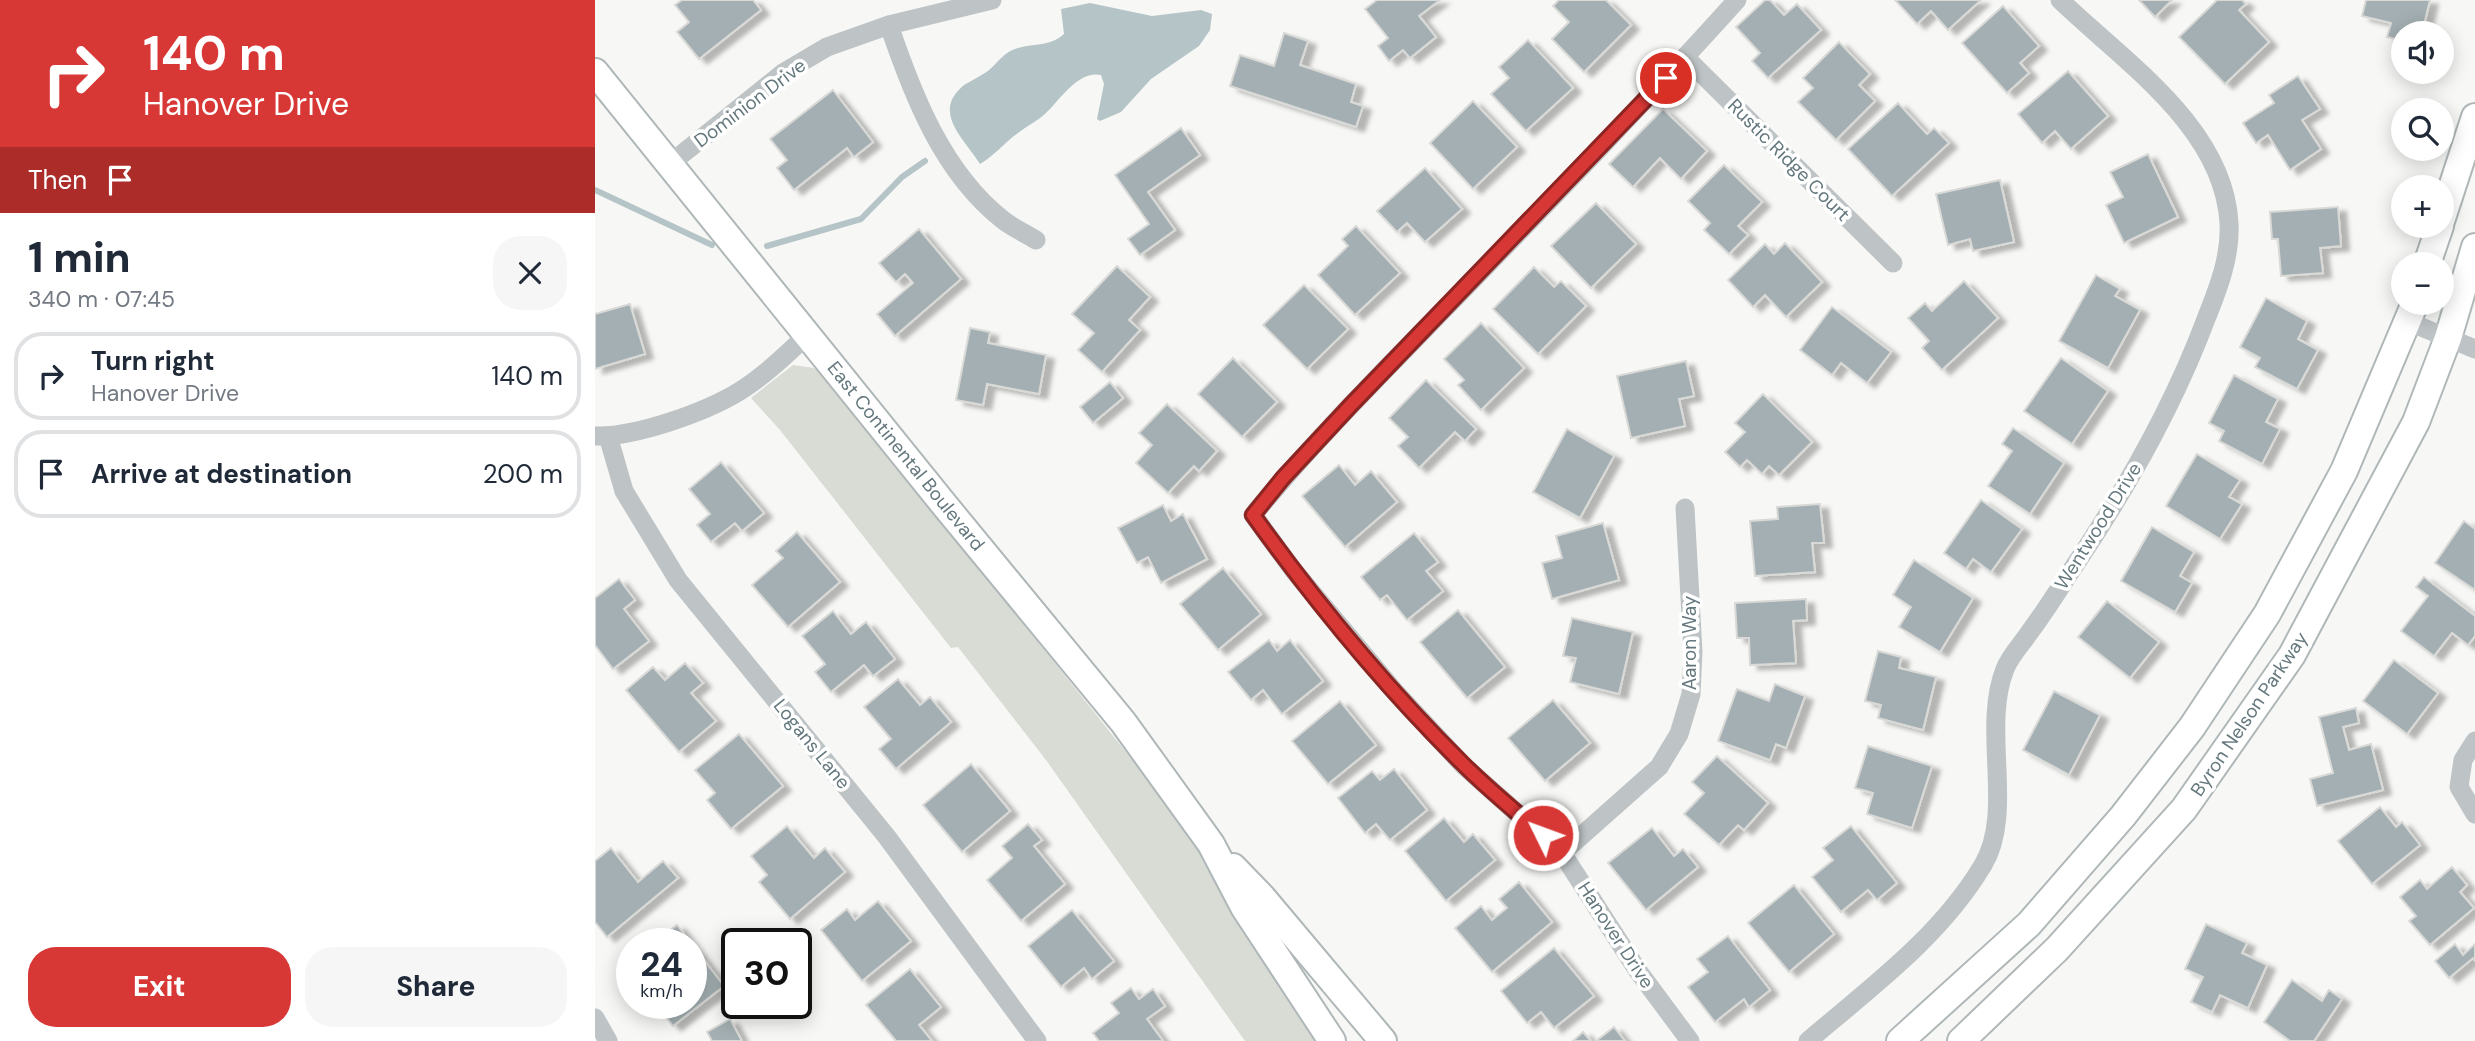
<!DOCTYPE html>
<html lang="en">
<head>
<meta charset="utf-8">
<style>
  :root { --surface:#fff; --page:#f6f6f7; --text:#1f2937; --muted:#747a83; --line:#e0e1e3; --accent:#d73735 }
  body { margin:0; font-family:"DM Sans",sans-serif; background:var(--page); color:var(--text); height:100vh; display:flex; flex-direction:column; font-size:26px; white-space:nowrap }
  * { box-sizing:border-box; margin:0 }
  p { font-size:23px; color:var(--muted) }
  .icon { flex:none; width:38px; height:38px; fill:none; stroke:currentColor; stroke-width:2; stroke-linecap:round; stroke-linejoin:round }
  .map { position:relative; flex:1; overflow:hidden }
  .details { display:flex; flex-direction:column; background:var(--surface); width:595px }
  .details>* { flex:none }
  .top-card { background:#d73735; color:#fff; overflow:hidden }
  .tools { position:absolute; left:1796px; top:21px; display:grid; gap:14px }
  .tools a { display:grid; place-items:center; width:63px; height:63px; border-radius:50%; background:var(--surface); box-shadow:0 4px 18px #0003; font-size:35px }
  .speed { position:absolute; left:21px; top:928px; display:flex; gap:14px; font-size:35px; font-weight:700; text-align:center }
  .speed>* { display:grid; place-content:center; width:91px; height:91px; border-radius:50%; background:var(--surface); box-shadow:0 4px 18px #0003; line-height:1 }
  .speed small { font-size:18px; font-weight:400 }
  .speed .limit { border:4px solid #111; border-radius:10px; background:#fff; color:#111 }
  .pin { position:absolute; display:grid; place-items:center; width:60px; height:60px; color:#fff; margin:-30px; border:4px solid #fff; border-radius:50%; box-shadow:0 2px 7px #0007 }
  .me { position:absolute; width:77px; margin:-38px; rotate:312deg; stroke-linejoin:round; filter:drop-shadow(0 0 5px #0008) }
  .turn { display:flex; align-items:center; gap:24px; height:147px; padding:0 28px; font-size:32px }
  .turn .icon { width:91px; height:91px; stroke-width:2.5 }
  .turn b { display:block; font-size:49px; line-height:60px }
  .then { display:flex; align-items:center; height:66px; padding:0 28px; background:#0003; gap:14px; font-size:26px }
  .round { display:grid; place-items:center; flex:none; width:74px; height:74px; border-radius:28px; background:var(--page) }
  .head { display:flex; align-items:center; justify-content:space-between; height:119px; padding:0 28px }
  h1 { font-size:42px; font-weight:800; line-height:52px }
  .button { display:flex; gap:14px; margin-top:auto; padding:14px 28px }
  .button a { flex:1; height:80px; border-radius:28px; background:var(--accent); color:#fff; font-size:28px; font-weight:800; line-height:80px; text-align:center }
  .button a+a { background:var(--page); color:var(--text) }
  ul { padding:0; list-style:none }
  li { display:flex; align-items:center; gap:21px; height:88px; margin:0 14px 10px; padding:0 14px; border:4px solid var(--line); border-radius:28px }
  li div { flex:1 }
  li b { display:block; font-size:26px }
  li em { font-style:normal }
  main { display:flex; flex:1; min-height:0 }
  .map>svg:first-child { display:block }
  .green { fill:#d8dcd4 }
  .water { fill:#b5c4c6 }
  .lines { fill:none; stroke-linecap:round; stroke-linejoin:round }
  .stream { stroke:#b5c4c6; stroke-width:6 }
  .building { fill:#a3afb2; stroke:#d9d9d7; stroke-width:2; filter:url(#shadow) }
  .secondary-casing { stroke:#afb7b9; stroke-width:30 }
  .street { stroke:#bec4c6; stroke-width:19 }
  .secondary { stroke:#fff; stroke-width:26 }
  .route-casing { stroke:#8c2422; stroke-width:18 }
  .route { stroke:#d73735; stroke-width:12 }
  .labels { text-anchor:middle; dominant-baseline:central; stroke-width:7; stroke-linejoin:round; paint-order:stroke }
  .street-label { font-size:19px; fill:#64787e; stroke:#fff }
</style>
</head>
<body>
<main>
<section class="details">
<div class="top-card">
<div class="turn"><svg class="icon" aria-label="right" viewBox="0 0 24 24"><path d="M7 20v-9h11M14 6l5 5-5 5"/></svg><div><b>140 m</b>Hanover Drive</div></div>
<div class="then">Then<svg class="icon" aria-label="arrive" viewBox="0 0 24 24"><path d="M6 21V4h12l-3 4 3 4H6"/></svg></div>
</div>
<div class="head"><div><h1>1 min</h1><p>340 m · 07:45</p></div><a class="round"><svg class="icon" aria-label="close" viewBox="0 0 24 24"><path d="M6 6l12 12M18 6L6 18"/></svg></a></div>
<ul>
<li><svg class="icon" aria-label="right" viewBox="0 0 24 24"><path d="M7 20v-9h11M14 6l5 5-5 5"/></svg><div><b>Turn right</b><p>Hanover Drive</p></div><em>140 m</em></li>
<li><svg class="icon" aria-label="arrive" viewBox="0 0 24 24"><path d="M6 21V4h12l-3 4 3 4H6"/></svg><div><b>Arrive at destination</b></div><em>200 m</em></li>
</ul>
<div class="button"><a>Exit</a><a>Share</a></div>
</section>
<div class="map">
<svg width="1880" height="1041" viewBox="0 0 1880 1041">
  <defs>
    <filter id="shadow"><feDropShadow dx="8" dy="4.5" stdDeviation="2" flood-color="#0004"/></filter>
  </defs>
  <rect width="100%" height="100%" fill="#f7f7f5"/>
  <path class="green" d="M198,365L219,368L234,380L586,821L667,957L726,1041H650L451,760L363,647L356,648L185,430L156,398Z"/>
  <path class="water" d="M495,3L557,16L606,10L617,14L615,30L604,46L556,79L526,112L505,121L502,119L509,84L506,75C483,70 464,101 450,114C442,121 432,126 423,133C410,142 399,156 385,164C369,138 336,112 369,85C377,80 386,76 393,71C404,62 408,52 423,48C440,43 454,47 469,34L466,9Z"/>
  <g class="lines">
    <g class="stream">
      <path d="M0,190L117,245"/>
      <path d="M172,246L266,219L307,177L330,161"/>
    </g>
  </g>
  <g class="building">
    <path d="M87,0H158L166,10L104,59L82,32L94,22L80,5Z"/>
    <path d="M782,0H845L824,16L841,37L815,58L808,50L794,61L783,46L793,38L770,9Z"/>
    <path d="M964,0H1011L1036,25L989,72L957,39L974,22L958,6Z"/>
    <path d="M1170,0H1175L1189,15L1202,4L1226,30L1173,78L1157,61L1165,53L1141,27Z"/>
    <path d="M1300,0H1386L1353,30L1336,11L1322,24Z"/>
    <path d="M1544,0H1577L1560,17Z"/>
    <path d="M1622,0H1647L1651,4L1644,10L1674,42L1630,84L1584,37Z"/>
    <path d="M1771,0H1835L1827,33H1808V41L1792,37L1796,23L1767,16Z"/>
    <path d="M1408,6L1444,46L1425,63L1434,73L1412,93L1367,43Z"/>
    <path d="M689,33L713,41L705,65L761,84L756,102L768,106L761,127L635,86L645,55L679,66Z"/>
    <path d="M933,40L978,88L931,131L896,94L914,78L904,67Z"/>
    <path d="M1244,42L1275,74L1264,85L1280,101L1241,140L1203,102L1218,88L1208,78Z"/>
    <path d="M1473,71L1513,116L1476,149L1460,131L1447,143L1423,114Z"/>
    <path d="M1703,76L1725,109L1707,120L1726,149L1695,170L1673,135L1661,143L1648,123L1679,103L1674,95Z"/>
    <path d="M238,90L278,142L259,157L252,148L199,190L182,168L192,160L175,139Z"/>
    <path d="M878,101L922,147L878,189L835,143Z"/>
    <path d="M1303,103L1332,134L1339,128L1354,143L1297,196L1253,149Z"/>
    <path d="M1068,109L1112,151L1086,179L1065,158L1038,187L1014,164Z"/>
    <path d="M586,128L605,155L553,192L580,230L545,255L533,239L554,224L520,175Z"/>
    <path d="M1553,154L1583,217L1529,243L1511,205L1528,197L1515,172Z"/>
    <path d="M1129,165L1167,202L1143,226L1153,235L1134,254L1109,230L1115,223L1093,201Z"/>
    <path d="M830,168L867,209L830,242L812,223L802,232L782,211Z"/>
    <path d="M1405,180L1419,242L1378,251L1375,239L1353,245L1341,194Z"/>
    <path d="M1001,203L1041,244L996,288L956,246Z"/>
    <path d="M1743,207L1746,246L1725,248L1728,273L1686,276L1683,239H1677L1675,212Z"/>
    <path d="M761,226L805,273L760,315L723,275L753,246L747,239Z"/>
    <path d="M324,229L366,279L300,336L282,314L318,283L310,274L301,282L284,263Z"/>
    <path d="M1190,243L1227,282L1191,317L1170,295L1158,307L1133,280L1170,244L1179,254Z"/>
    <path d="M522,266L555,297L534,320L545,330L507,372L483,350L499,333L477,314Z"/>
    <path d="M939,267L959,287L966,281L991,306L943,354L898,309Z"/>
    <path d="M1501,275L1525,289L1520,296L1545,310L1513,368L1464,341Z"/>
    <path d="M1369,281L1403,318L1347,370L1327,348L1334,341L1313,318L1330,303L1337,311Z"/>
    <path d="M709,285L753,329L712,369L668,325Z"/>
    <path d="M1671,298L1712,321L1703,339L1723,350L1702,389L1660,367L1665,358L1645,347Z"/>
    <path d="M35,304L50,354L0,369V314Z"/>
    <path d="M1237,307L1296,352L1272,383L1246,363L1237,375L1205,350Z"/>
    <path d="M886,323L929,368L886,410L863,385L869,380L849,359Z"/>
    <path d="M375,328L395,332L393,343L451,355L444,394L392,384L388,405L361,400Z"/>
    <path d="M638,358L682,402L647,437L603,394Z"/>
    <path d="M1466,358L1513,391L1477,444L1429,411Z"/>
    <path d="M1091,361L1099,396L1084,399L1090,426L1036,438L1022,376Z"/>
    <path d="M1639,375L1683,399L1671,422L1685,429L1667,464L1624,441L1629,431L1614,423Z"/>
    <path d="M831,380L881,429L870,441L860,432L824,468L803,446L813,437L794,418Z"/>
    <path d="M515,382L528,398L498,423L485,407Z"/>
    <path d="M1168,394L1217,442L1184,475L1174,466L1167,474L1152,460L1145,467L1130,452L1150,432L1140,423Z"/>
    <path d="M572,404L622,451L604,471L599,466L573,493L541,463L557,445L544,433Z"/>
    <path d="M1418,428L1469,463L1435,514L1393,486L1417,451L1407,444Z"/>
    <path d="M972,429L1019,456L985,518L938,492Z"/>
    <path d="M1602,454L1645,480L1634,497L1647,504L1625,539L1571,506Z"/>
    <path d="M126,462L169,513L147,531L140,523L116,542L102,525L115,514L94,489Z"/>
    <path d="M744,465L760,485L776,471L802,502L750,547L707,496Z"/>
    <path d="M1386,500L1427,529L1396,572L1378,559L1371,569L1349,553Z"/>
    <path d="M1225,504L1229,543H1217L1220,572L1160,576L1155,521L1183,519L1182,507Z"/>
    <path d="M568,505L576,521L588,514L612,559L566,583L553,557L542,563L523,528Z"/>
    <path d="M1869,521L1880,529V590L1840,563Z"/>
    <path d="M1008,523L1024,580L957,599L947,563L967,558L961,536Z"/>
    <path d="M1557,527L1599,552L1585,576L1597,583L1580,612L1526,581Z"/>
    <path d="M202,532L245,582L193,627L157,585L188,558L181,551Z"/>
    <path d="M819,533L843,562L831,571L848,591L812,620L792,595L785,600L766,577Z"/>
    <path d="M1319,560L1378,598L1345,652L1304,627L1316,607L1298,595Z"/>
    <path d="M628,568L666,614L623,650L585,604Z"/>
    <path d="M1829,577L1880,616V636L1873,645L1857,633L1839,656L1806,631L1833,596L1821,587Z"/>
    <path d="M24,579L40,600L29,609L54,641L18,669L0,645V598Z"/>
    <path d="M1211,599L1212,620L1198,621L1201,663L1155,665L1154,638H1142L1140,603Z"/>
    <path d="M1512,601L1564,642L1535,678L1483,637Z"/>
    <path d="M863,610L910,667L872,698L825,642Z"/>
    <path d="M238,611L256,634L271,622L300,659L278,676L269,665L236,692L220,672L230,664L207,636Z"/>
    <path d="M977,618L1038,632L1024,694L975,682L981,658L968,656Z"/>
    <path d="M674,640L682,651L695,640L728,681L687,714L668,690L656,700L633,672Z"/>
    <path d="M1283,651L1306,657L1304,668L1341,677L1328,730L1283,718L1286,705L1270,701Z"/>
    <path d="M1799,660L1843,693L1812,734L1768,701Z"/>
    <path d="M90,663L108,683L96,693L121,721L84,752L31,690L58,667L70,680Z"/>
    <path d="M303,679L325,705L335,697L356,722L301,769L284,749L296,739L269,707Z"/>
    <path d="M1180,684L1210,696L1191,748L1181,744L1175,760L1123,741L1142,689L1174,701Z"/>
    <path d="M1459,691L1505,715L1474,775L1428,750Z"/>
    <path d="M958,700L995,743L950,781L913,738Z"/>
    <path d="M745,701L781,745L733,784L697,741Z"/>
    <path d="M1761,708L1764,723L1748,727L1754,750L1776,744L1788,790L1722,806L1715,779L1738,773L1724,717Z"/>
    <path d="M144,734L188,786L136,829L112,800L120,793L100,770Z"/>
    <path d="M1273,746L1337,766L1317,828L1272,814L1278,793L1260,788Z"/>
    <path d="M1122,756L1173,803L1149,830L1143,825L1124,845L1089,814L1109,793L1097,782Z"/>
    <path d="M376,764L415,811L367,852L328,805Z"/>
    <path d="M799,769L832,810L795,840L781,824L770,833L743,798L777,771L785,780Z"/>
    <path d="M1785,807L1801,827L1807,822L1825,845L1777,884L1743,841Z"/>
    <path d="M849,818L869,842L878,834L900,860L851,901L810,851Z"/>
    <path d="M433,824L447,840L439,846L470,884L426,921L392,880L417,858L407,846Z"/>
    <path d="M192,826L219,858L230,848L250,872L195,919L164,882L172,875L156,856Z"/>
    <path d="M1256,826L1302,883L1282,900L1273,890L1246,912L1217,877L1238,860L1228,848Z"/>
    <path d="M1057,828L1079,856L1088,849L1103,867L1051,910L1013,863Z"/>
    <path d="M16,848L43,882L68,861L83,878L12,937L0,922V861Z"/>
    <path d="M1857,867L1872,885L1865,892L1879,908L1835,945L1814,921L1821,916L1805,897L1825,880L1832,889Z"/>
    <path d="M924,882L957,922L897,972L860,928L886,906L897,920L912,908L904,899Z"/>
    <path d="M1199,885L1239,934L1194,972L1153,923Z"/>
    <path d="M283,901L316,941L267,981L226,930L252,909L260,920Z"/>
    <path d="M477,910L519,961L497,979L489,968L466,987L433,946Z"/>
    <path d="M1611,924L1652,943L1647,953L1672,965L1653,1008L1625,995L1617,1012L1596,1002L1608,977L1590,969Z"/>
    <path d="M82,925L129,986L78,1026L60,1003H96V943H59Z"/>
    <path d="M1133,936L1175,990L1154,1007L1149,999L1120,1022L1093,987L1113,972L1102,959Z"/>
    <path d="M1860,944L1868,955L1880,944V960L1878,958L1854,978L1840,961Z"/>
    <path d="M959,948L999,996L959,1028L946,1012L932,1023L906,991Z"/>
    <path d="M315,969L346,1007L324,1025L337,1041H301L271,1005Z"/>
    <path d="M1697,980L1727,1001L1734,990L1747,999L1719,1041H1695L1669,1022Z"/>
    <path d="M536,988L544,999L558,989L570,1006L552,1019L568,1041H504L498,1033L524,1013L516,1003Z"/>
    <path d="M135,1019L147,1041H117L112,1032Z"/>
    <path d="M1019,1027L1030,1041H1001Z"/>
    <path d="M988,1032L996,1041H978Z"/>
  </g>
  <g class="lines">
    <defs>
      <g id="secondary">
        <path d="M0,72L347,502L528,722L616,844L649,907L737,1041"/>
        <path d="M1846,221L1880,117"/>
        <path d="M1832,264L1845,226"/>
        <path d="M638,867L667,897L788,1041"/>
        <path d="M1305,1041L1434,924L1528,816L1597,727L1672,614L1749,471L1820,303"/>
        <path d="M1366,1041L1462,949L1589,809L1697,655L1821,422L1853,338L1880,247"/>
      </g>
    </defs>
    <use href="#secondary" class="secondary-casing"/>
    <g class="street">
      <path d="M294,25C318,96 348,173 408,220C418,228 430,233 441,240"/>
      <path d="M1090,57L1298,263"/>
      <path d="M76,163L188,73L232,47L294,25L397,0"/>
      <path d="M1814,322L1880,349"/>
      <path d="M1,436C41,437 111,412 145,391C170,375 191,355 212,335"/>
      <path d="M13,436L29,491L83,580L292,837L442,1041"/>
      <path d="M1880,741L1868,760L1864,787L1880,814"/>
      <path d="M967,853L1064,767L1084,734L1096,694L1098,652L1090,508"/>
      <path d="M0,1018L13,1041"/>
      <path d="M1095,1041L1043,971L967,853L869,766L801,693L699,571L658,515C722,437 794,366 865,293C958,197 1052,100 1142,0"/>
      <path d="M1213,1041C1276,987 1345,937 1388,865C1420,812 1386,729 1410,669C1415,656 1426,645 1434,633C1449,613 1462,592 1476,571C1529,493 1578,407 1611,319C1623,289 1636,256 1634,223C1629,127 1527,60 1465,0"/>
    </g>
    <use href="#secondary" class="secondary"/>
  </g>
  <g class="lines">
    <defs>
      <path id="route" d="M948,835C921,812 893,789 868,764C791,688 721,603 658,515L688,478L756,405L1071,78"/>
    </defs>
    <use href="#route" class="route-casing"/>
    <use href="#route" class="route"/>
  </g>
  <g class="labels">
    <g class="street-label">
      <text transform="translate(155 103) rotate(-37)">Dominion Drive</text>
      <text transform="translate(1194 160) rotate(45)">Rustic Ridge Court</text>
      <text transform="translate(311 456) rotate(51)">East Continental Boulevard</text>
      <text transform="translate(1503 526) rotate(-58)">Wentwood Drive</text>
      <text transform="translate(1094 643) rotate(-90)">Aaron Way</text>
      <text transform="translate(1654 714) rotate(-56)">Byron Nelson Parkway</text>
      <text transform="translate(217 744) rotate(51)">Logans Lane</text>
      <text transform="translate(1021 935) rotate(57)">Hanover Drive</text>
    </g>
  </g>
</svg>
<div class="tools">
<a><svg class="icon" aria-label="sound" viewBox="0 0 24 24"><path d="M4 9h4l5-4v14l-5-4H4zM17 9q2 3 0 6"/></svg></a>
<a><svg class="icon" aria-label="search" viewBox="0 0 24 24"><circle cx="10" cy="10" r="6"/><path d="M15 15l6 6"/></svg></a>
<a>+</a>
<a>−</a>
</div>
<div class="speed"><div>24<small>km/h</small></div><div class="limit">30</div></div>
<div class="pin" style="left:1071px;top:78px;background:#d93025"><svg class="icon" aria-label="arrive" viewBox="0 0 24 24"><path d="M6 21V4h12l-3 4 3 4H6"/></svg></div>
<svg class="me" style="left:948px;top:835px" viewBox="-20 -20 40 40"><circle r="17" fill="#d73735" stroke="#fff" stroke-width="3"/><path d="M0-11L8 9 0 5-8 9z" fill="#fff"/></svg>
</div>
</main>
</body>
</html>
